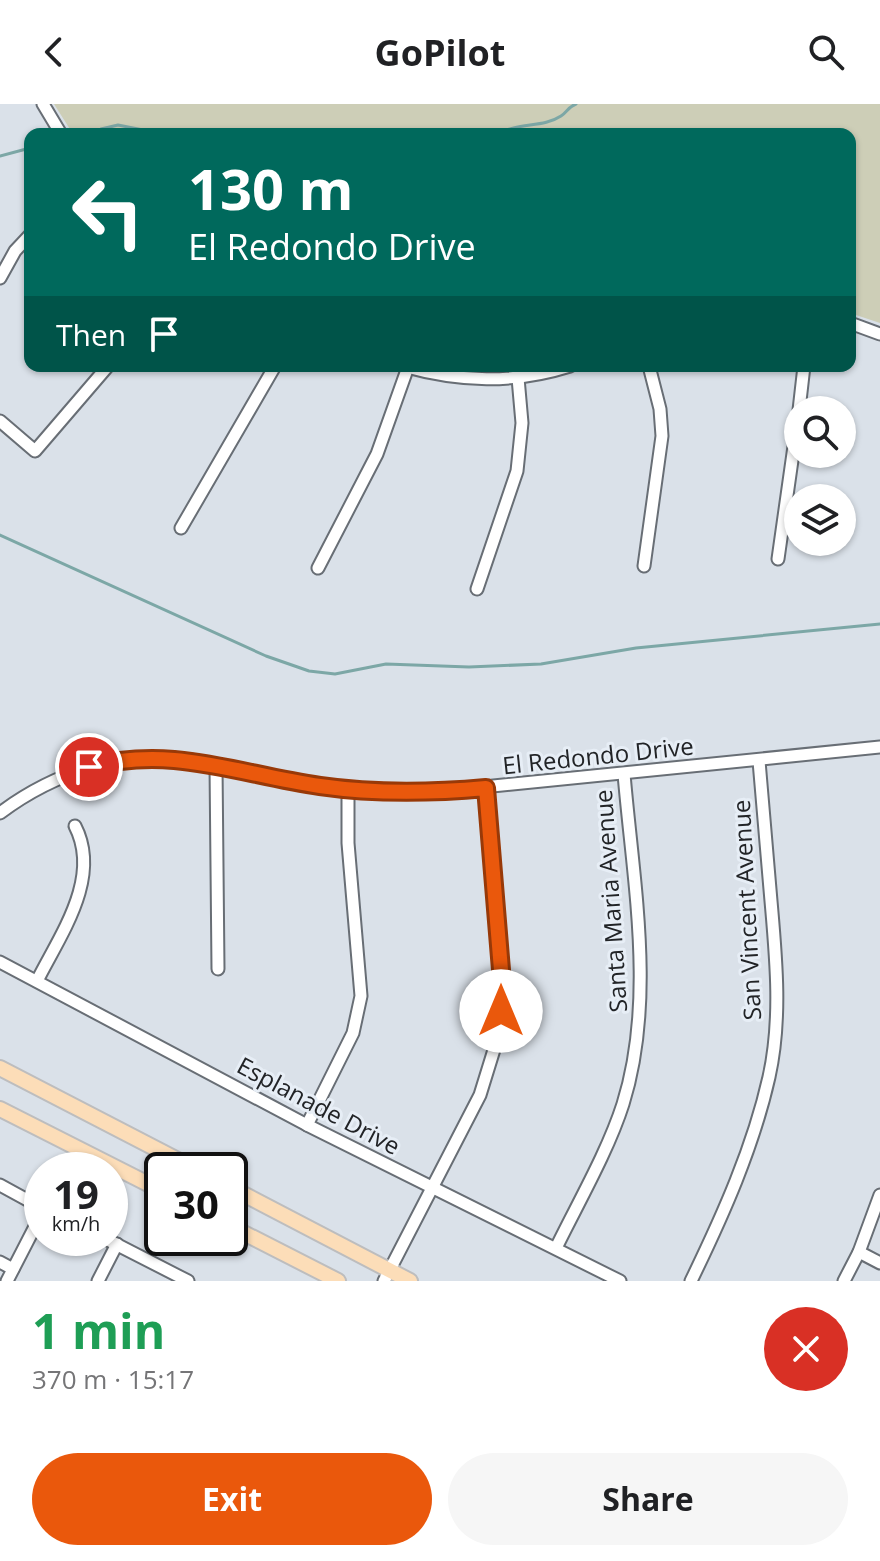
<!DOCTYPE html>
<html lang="en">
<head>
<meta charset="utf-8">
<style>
  :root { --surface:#fff; --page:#f6f6f6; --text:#202124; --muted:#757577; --accent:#ea580c }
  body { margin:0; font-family:"Open Sans",sans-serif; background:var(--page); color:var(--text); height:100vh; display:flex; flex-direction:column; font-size:30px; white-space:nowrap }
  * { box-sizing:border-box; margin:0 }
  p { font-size:26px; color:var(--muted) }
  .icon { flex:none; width:44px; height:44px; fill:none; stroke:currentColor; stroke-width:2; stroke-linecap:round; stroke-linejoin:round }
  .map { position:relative; height:1177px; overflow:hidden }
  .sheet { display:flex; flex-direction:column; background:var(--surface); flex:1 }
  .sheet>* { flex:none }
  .top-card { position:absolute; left:24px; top:24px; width:832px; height:244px; border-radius:16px; box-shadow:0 2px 6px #0004; background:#00695c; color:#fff; overflow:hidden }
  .fabs { position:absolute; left:784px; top:292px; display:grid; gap:16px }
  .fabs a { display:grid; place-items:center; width:72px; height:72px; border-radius:50%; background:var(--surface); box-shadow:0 2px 6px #0004; font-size:40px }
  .speed { position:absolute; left:24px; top:1048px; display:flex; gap:16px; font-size:40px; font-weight:700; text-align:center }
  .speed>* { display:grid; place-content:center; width:104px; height:104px; border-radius:50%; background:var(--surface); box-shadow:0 2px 6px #0004; line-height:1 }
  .speed small { font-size:20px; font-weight:400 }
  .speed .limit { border:4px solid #111; border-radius:12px; background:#fff; color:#111 }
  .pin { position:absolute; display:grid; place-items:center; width:68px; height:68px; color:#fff; margin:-34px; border:4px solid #fff; border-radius:50%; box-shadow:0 2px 8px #0007 }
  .me { position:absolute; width:88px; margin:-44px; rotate:0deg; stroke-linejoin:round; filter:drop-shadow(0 0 6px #0008) }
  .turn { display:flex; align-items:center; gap:28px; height:168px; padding:0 32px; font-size:36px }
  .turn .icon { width:104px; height:104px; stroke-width:2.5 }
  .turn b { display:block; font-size:56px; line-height:68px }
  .then { display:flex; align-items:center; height:76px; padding:0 32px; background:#0003; gap:16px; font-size:30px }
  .round { display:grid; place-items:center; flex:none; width:84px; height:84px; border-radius:42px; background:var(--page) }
  .headline { display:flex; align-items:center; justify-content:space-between; height:136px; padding:0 32px }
  h1 { font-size:48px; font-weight:700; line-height:60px; color:#1e9e55 }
  .button { display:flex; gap:16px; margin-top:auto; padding:16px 32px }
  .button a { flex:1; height:92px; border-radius:48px; background:var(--accent); color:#fff; font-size:32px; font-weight:700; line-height:92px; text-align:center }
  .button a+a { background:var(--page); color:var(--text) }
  header { display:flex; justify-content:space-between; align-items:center; height:104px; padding:0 32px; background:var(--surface); font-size:36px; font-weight:700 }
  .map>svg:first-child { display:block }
  .green { fill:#cdceb7 }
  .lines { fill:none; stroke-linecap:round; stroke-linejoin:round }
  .stream { stroke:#7ca7a6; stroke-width:3 }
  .minor-casing { stroke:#686e75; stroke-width:15 }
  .major-casing { stroke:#bdbdbe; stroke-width:18 }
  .minor { stroke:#fff; stroke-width:11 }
  .major { stroke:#fcddb8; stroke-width:14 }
  .route-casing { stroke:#983908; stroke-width:20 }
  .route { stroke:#ea580c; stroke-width:14 }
  .labels { text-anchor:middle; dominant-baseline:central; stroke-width:6; stroke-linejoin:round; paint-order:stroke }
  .street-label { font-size:24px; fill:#222427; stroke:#e7eef6 }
</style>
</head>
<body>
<header><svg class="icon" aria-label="back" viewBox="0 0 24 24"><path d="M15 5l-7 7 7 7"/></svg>GoPilot<svg class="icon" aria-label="search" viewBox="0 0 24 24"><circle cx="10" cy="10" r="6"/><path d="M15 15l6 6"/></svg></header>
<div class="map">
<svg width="880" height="1177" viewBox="0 0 880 1177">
  <rect width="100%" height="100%" fill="#dae1e9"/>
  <path class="green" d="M54,0H880V219L850,209V30H73Z"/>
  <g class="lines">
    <g class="stream">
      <path d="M101,25L118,21L163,30"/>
      <path d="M498,30C518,18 543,24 561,12C567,8 568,3 576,0"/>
      <path d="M0,52L30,44"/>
      <path d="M0,431L266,552L309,567L335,570L386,560L469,563L541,560L636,544L880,520"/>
    </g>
    <defs>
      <g id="minor">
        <path d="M43,0L61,30"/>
        <path d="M0,174L15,147L30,131"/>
        <path d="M850,219L880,230"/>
        <path d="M403,262C460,278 513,280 570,262"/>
        <path d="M799,306L804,262"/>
        <path d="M0,317L35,347L108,262"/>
        <path d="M181,424L275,262"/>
        <path d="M778,455L798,314"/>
        <path d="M644,462L662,332L660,305L649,262"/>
        <path d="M318,464L377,350L408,263"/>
        <path d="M477,485L517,367L522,319L518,274"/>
        <path d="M216,661L218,865"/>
        <path d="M0,709C55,668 122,646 191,656C219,660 246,670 275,675C328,684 380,688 434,688L880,643"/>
        <path d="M0,858L307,1021L620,1177"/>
        <path d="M37,877C60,831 102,774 75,722"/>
        <path d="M307,1021L353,929L361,892L348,739V685"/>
        <path d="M0,1081L42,1104"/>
        <path d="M104,1134L188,1177"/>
        <path d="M556,1144C578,1099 608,1047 623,1000C656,895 633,777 624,670"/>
        <path d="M859,1148L880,1159"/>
        <path d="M0,1158L13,1165"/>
        <path d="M7,1177L42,1109"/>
        <path d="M98,1177L117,1140"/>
        <path d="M384,1177L480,991L497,936L502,878L486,684"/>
        <path d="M691,1177C723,1111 753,1044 769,973C782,915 776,854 771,797C767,750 763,703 759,657"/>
        <path d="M844,1177L859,1148L880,1091"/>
      </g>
      <g id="major">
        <path d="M0,964L197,1066"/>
        <path d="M0,1005L162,1087"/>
        <path d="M230,1083L410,1177"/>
        <path d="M230,1122L338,1177"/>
      </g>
    </defs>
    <use href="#minor" class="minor-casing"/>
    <use href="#major" class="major-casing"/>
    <use href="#minor" class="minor"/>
    <use href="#major" class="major"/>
  </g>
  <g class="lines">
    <defs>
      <path id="route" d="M89,663C173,641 237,670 320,682C375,690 431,689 486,684L502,878L501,907"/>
    </defs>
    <use href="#route" class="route-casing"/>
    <use href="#route" class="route"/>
  </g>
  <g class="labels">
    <g class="street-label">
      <text transform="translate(598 651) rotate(-6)">El Redondo Drive</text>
      <text transform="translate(610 797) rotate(-94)">Santa Maria Avenue</text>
      <text transform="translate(746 806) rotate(-93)">San Vincent Avenue</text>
      <text transform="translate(319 1001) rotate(28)">Esplanade Drive</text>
    </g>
  </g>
</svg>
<div class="fabs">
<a><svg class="icon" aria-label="search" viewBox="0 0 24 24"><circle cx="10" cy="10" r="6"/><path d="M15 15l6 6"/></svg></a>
<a><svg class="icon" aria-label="layers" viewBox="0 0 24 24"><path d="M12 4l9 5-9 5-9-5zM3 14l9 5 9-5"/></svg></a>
</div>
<div class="speed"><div>19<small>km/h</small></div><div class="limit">30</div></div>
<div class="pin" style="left:89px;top:663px;background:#d93025"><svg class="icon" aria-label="arrive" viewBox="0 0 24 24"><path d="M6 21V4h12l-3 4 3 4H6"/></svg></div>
<svg class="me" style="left:501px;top:907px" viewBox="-20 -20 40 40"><circle r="19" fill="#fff"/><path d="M0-13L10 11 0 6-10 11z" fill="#ea580c"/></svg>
<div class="top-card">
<div class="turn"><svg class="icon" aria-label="left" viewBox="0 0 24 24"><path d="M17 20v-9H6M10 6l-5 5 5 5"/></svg><div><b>130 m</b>El Redondo Drive</div></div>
<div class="then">Then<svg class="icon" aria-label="arrive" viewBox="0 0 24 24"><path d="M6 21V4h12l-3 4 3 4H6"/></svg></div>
</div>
</div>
<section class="sheet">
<div class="headline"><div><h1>1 min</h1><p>370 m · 15:17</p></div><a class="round" style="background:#d93025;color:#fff"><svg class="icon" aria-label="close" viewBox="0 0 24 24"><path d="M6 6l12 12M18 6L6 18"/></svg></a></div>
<div class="button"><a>Exit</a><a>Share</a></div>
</section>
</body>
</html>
